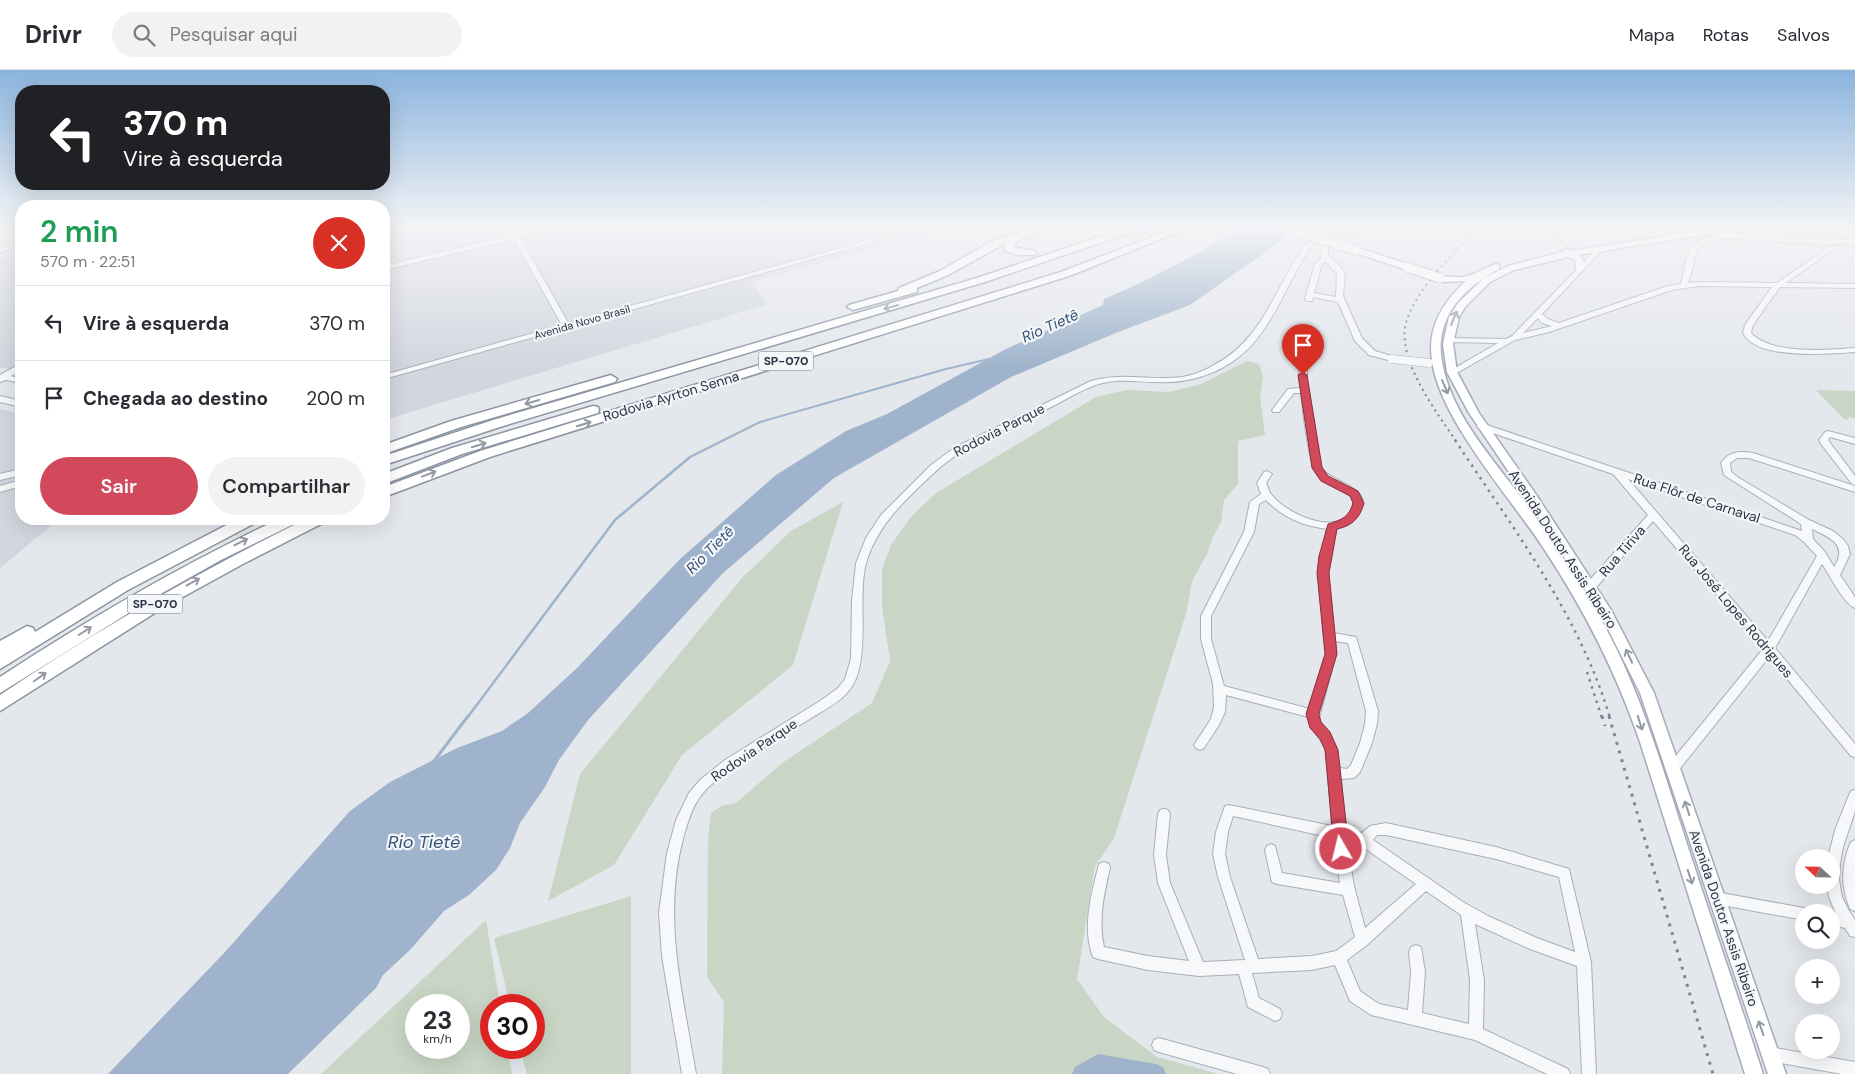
<!DOCTYPE html>
<html lang="pt">
<head>
<meta charset="utf-8">
<style>
  :root { --surface:#fff; --page:#f2f2f3; --text:#2b2b33; --muted:#7c7c81; --line:#e1e1e2; --accent:#d1495b }
  body { margin:0; font-family:"DM Sans",sans-serif; background:var(--page); color:var(--text); height:100vh; display:flex; flex-direction:column; font-size:19px; white-space:nowrap }
  * { box-sizing:border-box; margin:0 }
  p { font-size:16px; color:var(--muted) }
  .icon { flex:none; width:28px; height:28px; fill:none; stroke:currentColor; stroke-width:2; stroke-linecap:round; stroke-linejoin:round }
  .map { position:relative; flex:1; overflow:hidden }
  .panel { position:absolute; left:15px; top:130px; width:375px; height:325px; display:flex; flex-direction:column; background:var(--surface); border-radius:20px; box-shadow:0 5px 20px #0002 }
  .panel>* { flex:none }
  .top-card { position:absolute; left:15px; top:15px; width:375px; height:105px; border-radius:20px; box-shadow:0 5px 20px #0002; background:#202124; color:#fff; overflow:hidden }
  .needle { width:32px; rotate:292deg }
  .controls { position:absolute; left:1795px; top:779px; display:grid; gap:10px }
  .controls a { display:grid; place-items:center; width:45px; height:45px; border-radius:50%; background:var(--surface); box-shadow:0 5px 20px #0002; font-size:25px }
  .speed { position:absolute; left:405px; top:924px; display:flex; gap:10px; font-size:25px; font-weight:700; text-align:center }
  .speed>* { display:grid; place-content:center; width:65px; height:65px; border-radius:50%; background:var(--surface); box-shadow:0 5px 20px #0002; line-height:1 }
  .speed small { font-size:12px; font-weight:400 }
  .speed .limit { border:8px solid #d22; background:#fff; color:#111 }
  .pin { position:absolute; display:grid; place-items:center; width:42px; height:42px; color:#fff; margin:-51px -21px; border-radius:50% 50% 50% 0; rotate:-45deg; box-shadow:0 0 5px #0007 }
  .pin .icon { rotate:45deg }
  .me { position:absolute; width:55px; margin:-28px; rotate:352deg; stroke-linejoin:round; filter:drop-shadow(0 0 4px #0008) }
  .turn { display:flex; align-items:center; gap:18px; height:105px; padding:0 25px; font-size:22px }
  .turn .icon { width:65px; height:65px; stroke-width:2.5 }
  .turn b { display:block; font-size:35px; line-height:42px }
  .round { display:grid; place-items:center; flex:none; width:52px; height:52px; border-radius:26px; background:var(--page) }
  .headline { display:flex; align-items:center; justify-content:space-between; height:85px; padding:0 25px }
  h1 { font-size:30px; font-weight:600; line-height:38px; color:#1e9e55 }
  .primary-button { display:flex; gap:10px; margin-top:auto; padding:10px 25px }
  .primary-button a { flex:1; height:58px; border-radius:30px; background:var(--accent); color:#fff; font-size:20px; font-weight:600; line-height:58px; text-align:center }
  .primary-button a+a { background:var(--page); color:var(--text) }
  ul { padding:0; list-style:none }
  li { display:flex; align-items:center; gap:15px; height:75px; padding:0 25px; border-top:1px solid var(--line) }
  li div { flex:1 }
  li b { display:block; font-size:19px }
  li em { font-style:normal }
  header { display:flex; align-items:center; gap:30px; box-sizing:border-box; height:70px; padding:0 25px; background:var(--surface); border-bottom:1px solid var(--line) }
  header strong { font-size:24px }
  nav { display:flex; gap:28px; margin-inline-start:auto; font-size:18px }
  .search { width:350px; height:45px; background:var(--page); display:flex; align-items:center; gap:12px; box-sizing:border-box; padding:0 18px; border-radius:28px; color:var(--muted); font-size:19px }
  .map>svg:first-child { display:block }
  .built { fill:#d2d6de }
  .green { fill:#c9d6c5; fill-rule:evenodd }
  .water { fill:#9fb4cc }
  .lines { fill:none; stroke-linecap:round; stroke-linejoin:round }
  .stream-far2 { stroke:#9fb4cc; stroke-width:2 }
  .stream-far1 { stroke:#9fb4cc; stroke-width:2.5 }
  .stream { stroke:#9fb4cc; stroke-width:3 }
  .river { fill:#9fb4cc; fill-rule:evenodd }
  .minor-casing { stroke:#a9aeb7; stroke-width:2 }
  .major-casing { stroke:#a3abb8; stroke-width:3 }
  .highway-casing { stroke:#8b94a3; stroke-width:3 }
  .minor { fill:#f7f8fa; fill-rule:evenodd }
  .major { fill:#fff; fill-rule:evenodd }
  .highway { fill:#fff; fill-rule:evenodd }
  .rail-far2 { stroke:#7d8696; stroke-width:2; stroke-dasharray:2 4; stroke-linecap:butt }
  .rail-far1 { stroke:#7d8696; stroke-width:2.5; stroke-dasharray:2.5 5; stroke-linecap:butt }
  .rail { stroke:#7d8696; stroke-width:3; stroke-dasharray:3 6; stroke-linecap:butt }
  .minor-bridge-casing { stroke:#a9aeb7; stroke-width:9; stroke-linecap:butt }
  .major-bridge-casing { stroke:#a3abb8; stroke-width:11; stroke-linecap:butt }
  .minor-bridge { stroke:#f7f8fa; stroke-width:8 }
  .major-bridge { stroke:#fff; stroke-width:9 }
  .oneway { stroke:#959aa2 }
  .route { fill:#d1495b; stroke:#882f3b }
  .labels { text-anchor:middle; dominant-baseline:central; stroke-width:4.5; stroke-linejoin:round; paint-order:stroke }
  .far-street-label { font-size:11px; fill:#2b3445; stroke:#f4f6f9 }
  .shield { fill:#f4f6f9; stroke:#676e7b; stroke-width:1 }
  .shield-label { font-size:12px; font-weight:bold; fill:#2b3445 }
  .street-label { font-size:14px; fill:#2b3445; stroke:#f4f6f9 }
  .water-label { font-size:15px; font-style:italic; fill:#34527a; stroke:#f4f6f9 }
  .near-water-label { font-size:18px; font-style:italic; fill:#34527a; stroke:#f4f6f9 }
</style>
</head>
<body>
<header>
<strong>Drivr</strong>
<div class="search"><svg class="icon" aria-label="search" viewBox="0 0 24 24"><circle cx="10" cy="10" r="6"/><path d="M15 15l6 6"/></svg>Pesquisar aqui</div>
<nav><a>Mapa</a><a>Rotas</a><a>Salvos</a></nav>
</header>
<div class="map">
<svg width="1855" height="1004" viewBox="0 0 1855 1004">
  <rect width="100%" height="100%" fill="#e4e7ec"/>
  <g class="built">
    <path d="M384,157H952L752,212L768,234L384,350Z"/>
    <path d="M21,177V301L0,297V189Z"/>
    <path d="M0,339L21,344V449H59L0,498Z"/>
  </g>
  <g class="green">
    <path d="M1247,291L1259,294L1263,307L1260,327L1265,365L1238,371V414L1224,430L1221,452L1212,469L1207,484L1192,511L1186,544L1114,768L1095,796L1077,909L1104,947L1157,987L1219,1004H722L724,932L707,907L708,769L711,743L721,736L736,733L782,693L872,633L890,591L882,536V499L891,475L911,447L936,423L1096,327L1127,320L1169,322L1201,314Z"/>
    <path d="M1816,320L1855,321V349L1849,347L1848,350L1844,349Z"/>
    <path d="M843,432L793,595L682,685L614,795L548,831L580,704L742,508L791,461Z"/>
    <path d="M631,826V1004H527L520,978H534V935H510L494,868Z"/>
    <path d="M486,850L500,935H491V978H507L512,1004H321ZM416,935H459V978H416Z"/>
  </g>
  <path class="water" d="M1242,157H1301L1190,235L1118,262L1011,307L834,408L723,503L588,650L559,690L545,717L520,753L510,778L496,800L469,825L444,841L410,880L383,905L376,918L288,1004H108L225,882L350,741L390,712L457,678L502,661L528,643L577,598L680,489L776,405L846,361L887,344L1006,279L1103,235L1104,229C1154,208 1197,185 1242,157Z"/>
  <g class="lines">
    <path class="stream-far2" d="M722,371L760,352L946,299L989,289"/>
    <path class="stream-far1" d="M467,648L615,450L690,387L724,370"/>
    <path class="stream" d="M434,691L468,646"/>
    <path class="river" d="M1098,984L1156,994L1163,997L1166,1004H1072L1075,997Z"/>
    <defs>
      <g id="minor">
        <path d="M508,157H514L518,164L547,157H557L520,167L568,253L918,157H927L384,309V305L562,255L514,169L384,200V196L512,165Z"/>
        <path d="M1343,157H1355L1324,165L1314,173C1287,209 1275,258 1239,287C1216,305 1186,314 1156,312C1140,312 1124,309 1108,312C1088,315 1068,329 1049,338C1014,356 963,375 935,402C907,428 879,453 867,490C855,527 874,595 847,623C838,633 824,640 813,647C786,664 758,679 733,698C720,707 706,717 698,730C690,742 687,756 683,769C662,848 683,925 696,1004H682L662,886L659,843L667,783L676,750L689,723L700,710L725,690L820,631L838,618L845,609L851,589L852,531L856,493L866,468L881,445L931,395L954,378L1091,311C1123,302 1151,311 1182,307C1193,305 1204,301 1214,295C1265,269 1276,212 1309,170L1319,162Z"/>
        <path d="M1367,157H1376L1332,170L1328,175V185L1340,196L1345,204L1343,226L1362,268L1375,281L1395,287L1396,289L1392,291L1369,285L1355,271L1338,232L1313,227L1312,231H1306L1305,229L1315,193L1322,188L1320,186L1322,175L1328,168ZM1326,192L1337,204L1336,227L1314,223L1322,194Z"/>
        <path d="M1501,157H1507L1502,162L1499,160Z"/>
        <path d="M1550,157H1556L1573,176V178H1569Z"/>
        <path d="M1600,157H1606L1600,173L1597,175L1594,173Z"/>
        <path d="M1741,157H1747L1757,166L1793,169L1855,170V174C1834,174 1814,174 1793,173C1768,172 1718,160 1698,178L1688,213L1698,212L1777,213L1831,176H1835V178L1786,213L1855,214V218L1780,217L1753,255L1751,263C1771,285 1827,280 1855,278V282C1829,284 1772,288 1751,272C1748,270 1745,266 1743,263L1745,255L1772,217L1698,216L1672,220L1549,262L1515,270L1455,304H1452L1448,302L1498,273L1449,272L1445,270L1446,268L1506,269L1512,266L1599,177L1604,178L1542,244L1548,249L1559,253L1668,216L1681,214C1684,203 1685,182 1695,174C1707,162 1733,164 1748,165ZM1538,248L1542,253L1552,256L1523,263Z"/>
        <path d="M21,168V173L0,183V178Z"/>
        <path d="M1293,262H1299L1300,264L1307,284V311L1321,398C1332,413 1376,418 1359,443C1354,451 1345,456 1336,458L1328,503L1334,563L1356,567L1378,641L1377,654L1372,673L1360,702L1354,708L1341,709L1345,759L1362,763L1370,756L1386,753L1496,777L1569,799L1591,892L1596,1004H1582L1577,896L1530,879L1475,854L1484,910L1483,959L1568,999L1570,1004H1547L1475,970L1371,945L1350,931L1335,895L1312,900L1252,903L1259,928L1280,939L1282,944L1280,949L1275,951L1248,937L1239,904L1199,906L1148,900L1098,889L1093,887C1082,859 1091,825 1098,798L1099,794L1104,792L1109,794L1110,798C1104,824 1098,850 1104,877L1148,886L1189,891L1158,813L1154,785L1158,744L1160,740L1164,739L1168,740L1170,744L1166,785L1170,813L1203,892L1245,890L1218,807L1213,784L1216,762L1225,736L1229,735L1332,756L1326,681C1322,668 1310,661 1308,647L1226,625L1225,642L1219,655L1204,678L1200,680L1196,678L1194,675L1211,649L1214,637L1213,614L1201,569V546L1244,462L1250,432L1261,424L1257,413L1264,402L1267,401L1272,404L1266,413C1268,416 1268,420 1271,424C1286,444 1341,470 1354,436L1352,427C1342,418 1327,416 1318,406C1308,395 1303,340 1301,323H1294L1279,342H1273L1272,340L1288,319L1300,318L1299,284L1292,264ZM1266,430C1282,447 1303,456 1327,459L1318,503L1326,584L1310,639L1224,616L1211,569V546L1254,462L1259,434ZM1335,571L1348,573L1366,641L1365,654L1360,673L1351,695L1347,699L1340,698L1336,676L1320,653L1319,648L1336,584ZM1233,746L1333,768L1340,813L1282,803L1275,776L1271,774L1267,776L1265,780L1271,808L1272,812L1277,814L1343,825L1355,867L1336,881L1312,886L1258,889L1230,807L1225,784L1228,762ZM1377,765H1386L1496,789L1559,807L1575,882L1537,868L1488,846L1463,832L1373,770ZM1346,771L1357,773L1416,814L1365,858L1354,816ZM1426,821L1461,845L1470,910L1469,954L1422,943L1425,902L1421,877L1416,875L1411,877L1409,882L1411,902L1408,940L1379,934L1360,921L1347,890L1367,875Z"/>
        <path d="M18,295H21V300L11,306L21,309V313L6,310L0,312V305Z"/>
        <path d="M0,326L21,331V337L0,332Z"/>
        <path d="M1481,353L1802,461L1801,454L1724,405L1721,393C1729,381 1740,381 1753,383L1855,416V422L1749,388H1737L1730,393L1731,402L1739,408L1809,450L1833,461L1843,469L1848,476L1850,484L1840,505L1855,527V538C1843,533 1830,505 1822,494L1775,578L1855,674V687L1851,686L1769,587L1678,701L1674,702L1670,701L1668,697L1670,693L1763,579L1653,451L1594,520H1586L1585,517L1586,514L1648,445L1613,404L1478,358L1477,356ZM1628,409L1795,465L1804,472L1817,486L1768,571ZM1812,459C1829,467 1849,475 1834,497L1825,482L1813,469Z"/>
        <path d="M1828,361L1855,368V374L1830,367L1828,370L1855,406V415L1852,414L1821,374L1819,370L1825,362Z"/>
        <path d="M21,399V405L0,410V404Z"/>
        <path d="M21,410V416L0,422V416Z"/>
        <path d="M1855,720V741L1843,777L1840,794L1839,810L1842,827L1848,839L1855,850V867L1850,866L1845,858L1831,855V843L1836,844L1829,827L1827,815H1831V788H1828L1835,760L1849,725L1851,721Z"/>
        <path d="M1855,770V841L1850,839C1841,817 1841,799 1849,776L1851,772Z"/>
        <path d="M1716,822L1804,838L1809,840L1810,842H1804V850L1716,834L1711,832L1709,828L1711,824Z"/>
        <path d="M1159,968L1263,997L1268,999L1270,1004H1237L1159,982L1154,980L1152,975L1154,970Z"/>
        <path d="M1770,977L1855,992V1004H1842L1770,991L1765,989L1763,984L1765,979Z"/>
      </g>
      <g id="major">
        <path d="M1722,157H1740L1739,159L1722,162L1739,163L1743,166L1739,169L1718,167L1715,166L1714,163L1578,185L1583,189L1584,199L1580,202L1576,199L1575,190L1568,187L1514,200L1490,212L1465,237L1459,247L1453,274L1457,302L1479,343L1537,426L1611,540L1654,623L1786,1004H1768L1640,623L1601,545L1529,432L1469,343L1447,302L1443,274L1449,247L1458,233L1484,208L1508,196L1562,182L1566,179L1571,181Z"/>
        <path d="M1356,177L1410,195L1411,197L1410,199H1404L1353,182V178Z"/>
        <path d="M1496,194L1499,195V199C1463,218 1434,248 1442,292C1452,348 1498,394 1530,439C1561,483 1592,529 1616,578C1646,640 1665,706 1686,771C1711,849 1738,926 1763,1004H1745L1640,672C1616,602 1585,541 1544,479C1511,428 1440,350 1432,291C1427,258 1442,233 1466,211L1443,212L1438,209C1445,204 1454,208 1462,207C1475,205 1484,198 1496,194Z"/>
      </g>
      <g id="highway">
        <path d="M1035,157H1049L1025,167L1014,174V177L1035,181L1036,183L1035,185H1016L1005,180L1004,174L948,205L917,218V222L853,240L847,237L849,235L898,221L899,218L940,201L994,170Z"/>
        <path d="M1128,157H1142L1141,159L985,212L503,356L384,395V386L493,350L977,208Z"/>
        <path d="M1178,157H1191L1069,206L490,387L384,427V417L480,381L1061,202Z"/>
        <path d="M611,305L617,309L615,312L461,357L384,384V375L451,351Z"/>
        <path d="M593,336L598,337L599,340L598,343L462,384L384,414V404L452,378Z"/>
        <path d="M238,449H257L255,453L128,520L0,599V571L27,556L33,558L35,562L117,512Z"/>
        <path d="M279,449H298L296,453L221,490L148,531L0,623V607C90,548 182,495 279,449Z"/>
        <path d="M306,449H325L323,453L241,495L161,539L0,641V625C98,559 200,501 306,449Z"/>
      </g>
    </defs>
    <use href="#minor" class="minor-casing"/>
    <use href="#major" class="major-casing"/>
    <use href="#highway" class="highway-casing"/>
    <use href="#minor" class="minor"/>
    <use href="#major" class="major"/>
    <use href="#highway" class="highway"/>
    <path class="rail-far2" d="M1456,371C1437,343 1400,294 1405,258C1411,222 1455,183 1479,157"/>
    <g class="rail-far1">
      <path d="M1455,370C1512,457 1580,546 1610,648"/>
      <path d="M1587,602L1602,648"/>
    </g>
    <g class="rail">
      <path d="M1602,646L1605,656"/>
      <path d="M1609,646L1713,1004"/>
    </g>
    <defs>
      <path id="minor-bridge" d="M1392,289L1429,293"/>
      <g id="major-bridge">
        <path d="M1280,157L1356,180"/>
        <path d="M1407,197L1440,208"/>
      </g>
    </defs>
    <use href="#minor-bridge" class="minor-bridge-casing"/>
    <use href="#major-bridge" class="major-bridge-casing"/>
    <use href="#minor-bridge" class="minor-bridge"/>
    <use href="#major-bridge" class="major-bridge"/>
  </g>
  <defs><path id="oneway-shaft" d="M-6 0H5M1.5-3L5.5 0L1.5 3" fill="none" stroke-width="1.6" stroke-linecap="round" stroke-linejoin="round" transform="scale(1.25)"/></defs>
  <g class="oneway">
    <use href="#oneway-shaft" transform="translate(891 237) rotate(164)"/>
    <use href="#oneway-shaft" transform="translate(1454 248) rotate(-68)"/>
    <use href="#oneway-shaft" transform="translate(1445 317) rotate(67)"/>
    <use href="#oneway-shaft" transform="translate(532 332) rotate(164)"/>
    <use href="#oneway-shaft" transform="translate(584 354) rotate(-17)"/>
    <use href="#oneway-shaft" transform="translate(479 375) rotate(-17)"/>
    <use href="#oneway-shaft" transform="translate(429 404) rotate(-21)"/>
    <use href="#oneway-shaft" transform="translate(241 472) rotate(-27)"/>
    <use href="#oneway-shaft" transform="translate(193 512) rotate(-29)"/>
    <use href="#oneway-shaft" transform="translate(85 561) rotate(-32)"/>
    <use href="#oneway-shaft" transform="translate(1629 586) rotate(-115)"/>
    <use href="#oneway-shaft" transform="translate(40 607) rotate(-35)"/>
    <use href="#oneway-shaft" transform="translate(1640 653) rotate(72)"/>
    <use href="#oneway-shaft" transform="translate(1687 738) rotate(-108)"/>
    <use href="#oneway-shaft" transform="translate(1690 807) rotate(72)"/>
    <use href="#oneway-shaft" transform="translate(1761 958) rotate(-109)"/>
  </g>
  <linearGradient id="sky" x2="0" y2="1"><stop stop-color="#8bb4dd"/><stop offset="0.53" stop-color="#f3f4f6"/><stop offset="1" stop-color="#f3f4f6" stop-opacity="0"/></linearGradient>
  <rect width="1855" height="297" fill="url(#sky)"/>
  <path class="route" d="M1303,302L1307,305L1322,397L1328,406L1358,421L1364,433C1360,448 1352,456 1337,459L1329,503L1337,584L1319,644L1321,652L1330,662L1338,680L1349,779L1346,784L1341,785L1336,784L1334,779L1325,680L1320,669L1310,658L1306,644L1325,584L1317,503L1319,486L1328,454C1342,450 1349,447 1353,433L1350,426L1321,411L1312,398L1298,305Z"/>
  <g class="labels">
    <g class="far-street-label">
      <text transform="translate(582 252) rotate(-16)">Avenida Novo Brasil</text>
    </g>
    <g class="shield">
      <rect x="758.5" y="281.5" width="55" height="19" rx="4"/>
      <rect x="127.5" y="524.5" width="55" height="19" rx="4"/>
    </g>
    <g class="shield-label">
      <text x="786" y="291">SP-070</text>
      <text x="155" y="534">SP-070</text>
    </g>
    <g class="street-label">
      <text transform="translate(671 326) rotate(-17)">Rodovia Ayrton Senna</text>
      <text transform="translate(999 360) rotate(-27)">Rodovia Parque</text>
      <text transform="translate(1697 428) rotate(18)">Rua Flôr de Carnaval</text>
      <text transform="translate(1563 479) rotate(57)">Avenida Doutor Assis Ribeiro</text>
      <text transform="translate(1622 481) rotate(-49)">Rua Tiriva</text>
      <text transform="translate(1736 541) rotate(50)">Rua José Lopes Rodrigues</text>
      <text transform="translate(754 680) rotate(-34)">Rodovia Parque</text>
      <text transform="translate(1724 848) rotate(71)">Avenida Doutor Assis Ribeiro</text>
    </g>
    <g class="water-label">
      <text transform="translate(1050 256) rotate(-24)">Rio Tietê</text>
      <text transform="translate(710 480) rotate(-45)">Rio Tietê</text>
    </g>
    <g class="near-water-label">
      <text x="424" y="772">Rio Tietê</text>
    </g>
  </g>
</svg>
<div class="controls">
<a><svg class="needle" viewBox="-14 -14 28 28"><path d="M0-13l5 13h-10z" fill="#e53935"/><path d="M0 13l5-13h-10z" fill="#7c7c81"/></svg></a>
<a><svg class="icon" aria-label="search" viewBox="0 0 24 24"><circle cx="10" cy="10" r="6"/><path d="M15 15l6 6"/></svg></a>
<a>+</a>
<a>−</a>
</div>
<div class="speed"><div>23<small>km/h</small></div><div class="limit">30</div></div>
<div class="pin" style="left:1303px;top:305px;background:#d93025"><svg class="icon" aria-label="arrive" viewBox="0 0 24 24"><path d="M6 21V4h12l-3 4 3 4H6"/></svg></div>
<svg class="me" style="left:1341px;top:779px" viewBox="-20 -20 40 40"><circle r="17" fill="#d1495b" stroke="#fff" stroke-width="3"/><path d="M0-11L8 9 0 5-8 9z" fill="#fff"/></svg>
<div class="top-card">
<div class="turn"><svg class="icon" aria-label="left" viewBox="0 0 24 24"><path d="M17 20v-9H6M10 6l-5 5 5 5"/></svg><div><b>370 m</b>Vire à esquerda</div></div>
</div>
<section class="panel">
<div class="headline"><div><h1>2 min</h1><p>570 m · 22:51</p></div><a class="round" style="background:#d93025;color:#fff"><svg class="icon" aria-label="close" viewBox="0 0 24 24"><path d="M6 6l12 12M18 6L6 18"/></svg></a></div>
<ul>
<li><svg class="icon" aria-label="left" viewBox="0 0 24 24"><path d="M17 20v-9H6M10 6l-5 5 5 5"/></svg><div><b>Vire à esquerda</b></div><em>370 m</em></li>
<li><svg class="icon" aria-label="arrive" viewBox="0 0 24 24"><path d="M6 21V4h12l-3 4 3 4H6"/></svg><div><b>Chegada ao destino</b></div><em>200 m</em></li>
</ul>
<div class="primary-button"><a>Sair</a><a>Compartilhar</a></div>
</section>
</div>
</body>
</html>
